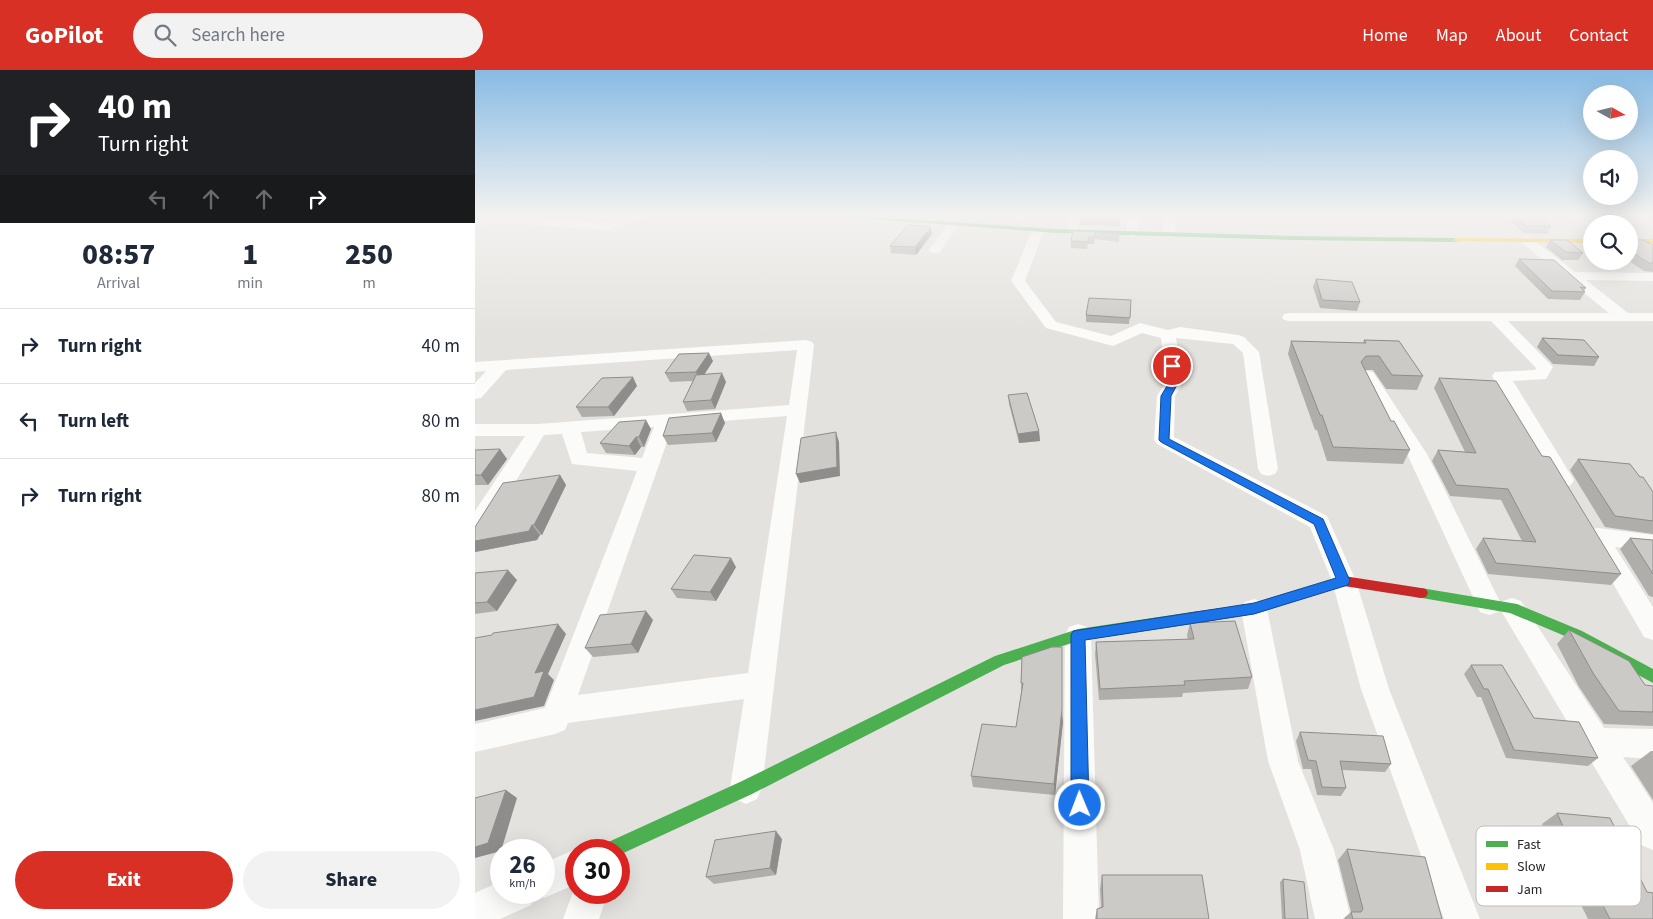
<!DOCTYPE html>
<html lang="en">
<head>
<meta charset="utf-8">
<style>
  :root { --surface:#fff; --page:#f2f2f3; --text:#1f2937; --muted:#747a83; --line:#e0e1e3; --accent:#d93025 }
  body { margin:0; font-family:"Source Sans 3",sans-serif; background:var(--page); color:var(--text); height:100vh; display:flex; flex-direction:column; font-size:19px; white-space:nowrap }
  * { box-sizing:border-box; margin:0 }
  p { font-size:16px; color:var(--muted) }
  .icon { flex:none; width:28px; height:28px; fill:none; stroke:currentColor; stroke-width:2; stroke-linecap:round; stroke-linejoin:round }
  .map { position:relative; flex:1; overflow:hidden }
  .sheet { display:flex; flex-direction:column; background:var(--surface); width:475px }
  .sheet>* { flex:none }
  .top-card { background:#202124; color:#fff; overflow:hidden }
  .needle { width:32px; rotate:98deg }
  .controls { position:absolute; left:1108px; top:15px; display:grid; gap:10px }
  .controls a { display:grid; place-items:center; width:55px; height:55px; border-radius:50%; background:var(--surface); box-shadow:0 5px 20px #0002; font-size:25px }
  .speed { position:absolute; left:15px; top:769px; display:flex; gap:10px; font-size:25px; font-weight:700; text-align:center }
  .speed>* { display:grid; place-content:center; width:65px; height:65px; border-radius:50%; background:var(--surface); box-shadow:0 5px 20px #0002; line-height:1 }
  .speed small { font-size:12px; font-weight:400 }
  .speed .limit { border:8px solid #d22; background:#fff; color:#111 }
  .pin { position:absolute; display:grid; place-items:center; width:42px; height:42px; color:#fff; margin:-21px; border:2px solid #fff; border-radius:50%; box-shadow:0 1px 5px #0007 }
  .me { position:absolute; width:55px; margin:-28px; rotate:359deg; stroke-linejoin:round; filter:drop-shadow(0 0 4px #0008) }
  .turn { display:flex; align-items:center; gap:18px; height:105px; padding:0 15px; font-size:22px }
  .turn .icon { width:65px; height:65px; stroke-width:2.5 }
  .turn b { display:block; font-size:35px; line-height:42px }
  .lanes { display:flex; align-items:center; height:48px; padding:0 15px; background:#0003; justify-content:center; gap:25px; direction:ltr }
  .lanes .off { opacity:.35 }
  .eta { display:flex; justify-content:space-evenly; align-items:center; height:85px; text-align:center }
  .eta b { font-size:30px; font-weight:800; line-height:35px }
  .primary-button { display:flex; gap:10px; margin-top:auto; padding:10px 15px }
  .primary-button a { flex:1; height:58px; border-radius:30px; background:var(--accent); color:#fff; font-size:20px; font-weight:800; line-height:58px; text-align:center }
  .primary-button a+a { background:var(--page); color:var(--text) }
  ul { padding:0; list-style:none }
  li { display:flex; align-items:center; gap:15px; height:75px; padding:0 15px; border-top:1px solid var(--line) }
  li div { flex:1 }
  li b { display:block; font-size:19px }
  li em { font-style:normal }
  header { display:flex; align-items:center; gap:30px; box-sizing:border-box; height:70px; padding:0 25px; background:var(--accent); color:#fff }
  header strong { font-size:24px }
  nav { display:flex; gap:28px; margin-inline-start:auto; font-size:18px }
  .search { width:350px; height:45px; background:var(--page); display:flex; align-items:center; gap:12px; box-sizing:border-box; padding:0 18px; border-radius:28px; color:var(--muted); font-size:19px }
  main { display:flex; flex:1; min-height:0 }
  .map>svg:first-child { display:block }
  .lines { fill:none; stroke-linecap:round; stroke-linejoin:round }
  .street { fill:#fbfbfa; fill-rule:evenodd }
  .fast { fill:#4caf50; fill-rule:evenodd }
  .slow { fill:#ffc107; fill-rule:evenodd }
  .jam { fill:#c62828; fill-rule:evenodd }
  .wall { fill:#afaeab }
  .shaded-wall { fill:#8f8d8b }
  .building { fill:#cccac7; stroke:#8f8d8b }
  .route { fill:#1a73e8; stroke:#114b97 }
  .key { fill:#fff; stroke:#bebebe; stroke-width:1 }
  .key-label { font-size:14px; fill:#272727 }
</style>
</head>
<body>
<header>
<strong>GoPilot</strong>
<div class="search"><svg class="icon" aria-label="search" viewBox="0 0 24 24"><circle cx="10" cy="10" r="6"/><path d="M15 15l6 6"/></svg>Search here</div>
<nav><a>Home</a><a>Map</a><a>About</a><a>Contact</a></nav>
</header>
<main>
<section class="sheet">
<div class="top-card">
<div class="turn"><svg class="icon" aria-label="right" viewBox="0 0 24 24"><path d="M7 20v-9h11M14 6l5 5-5 5"/></svg><div><b>40 m</b>Turn right</div></div>
<div class="lanes"><svg class="icon off" aria-label="left" viewBox="0 0 24 24"><path d="M17 20v-9H6M10 6l-5 5 5 5"/></svg><svg class="icon off" aria-label="ahead" viewBox="0 0 24 24"><path d="M12 20V5M6 11l6-6 6 6"/></svg><svg class="icon off" aria-label="ahead" viewBox="0 0 24 24"><path d="M12 20V5M6 11l6-6 6 6"/></svg><svg class="icon" aria-label="right" viewBox="0 0 24 24"><path d="M7 20v-9h11M14 6l5 5-5 5"/></svg></div>
</div>
<div class="eta">
<div><b>08:57</b><p>Arrival</p></div>
<div><b>1</b><p>min</p></div>
<div><b>250</b><p>m</p></div>
</div>
<ul>
<li><svg class="icon" aria-label="right" viewBox="0 0 24 24"><path d="M7 20v-9h11M14 6l5 5-5 5"/></svg><div><b>Turn right</b></div><em>40 m</em></li>
<li><svg class="icon" aria-label="left" viewBox="0 0 24 24"><path d="M17 20v-9H6M10 6l-5 5 5 5"/></svg><div><b>Turn left</b></div><em>80 m</em></li>
<li><svg class="icon" aria-label="right" viewBox="0 0 24 24"><path d="M7 20v-9h11M14 6l5 5-5 5"/></svg><div><b>Turn right</b></div><em>80 m</em></li>
</ul>
<div class="primary-button"><a>Exit</a><a>Share</a></div>
</section>
<div class="map">
<svg width="1178" height="849" viewBox="0 0 1178 849">
  <rect width="100%" height="100%" fill="#e4e2de"/>
  <g class="lines">
    <g class="street">
      <path d="M19,145L131,152L154,145H172L170,147L132,160L20,152L0,156V150Z"/>
      <path d="M593,145H605L602,165H594L592,162Z"/>
      <path d="M653,145H665L661,166L657,167L651,163Z"/>
      <path d="M687,145H699L701,164L699,167H691L689,164Z"/>
      <path d="M478,151L484,154L464,183H456L454,180L456,177L474,152Z"/>
      <path d="M563,156L569,160L550,211L581,252L636,266L665,253L693,260L705,257L763,265L769,267L784,282L803,399L800,404L793,406L786,404L783,399L768,283L758,274L701,268L709,311L700,326L699,367L852,446L881,511L914,619L1005,849H969L886,619L857,511L835,457L682,374L679,370L682,326L691,311L686,268L667,263L638,276L571,258L536,211L557,160Z"/>
      <path d="M1051,166L1055,167L1100,202L1178,203V211L1111,210L1153,243H1178V251H1033L1078,297L1071,309L1038,311L1099,410L1096,415L1089,417L1082,415L1017,306L1020,302L1060,300L1061,298L1016,251H814L809,250L807,247L809,244L814,243H1134L1047,173L1045,170L1047,167Z"/>
      <path d="M331,270L337,272L339,275L287,718L282,729L271,734L260,729L255,718L269,629L93,653L90,660L80,664L0,682V654L70,638L162,401L97,394L87,364L69,365L8,465L0,467V441L50,366H0V354H63L314,335L322,280L31,300L6,328L0,329V313L11,301L0,302V292ZM312,346L273,603L103,625L198,355ZM179,357L167,388L112,383L106,362Z"/>
      <path d="M892,301L898,302L952,384L1026,534L1028,531L1037,528L1046,531L1129,658L1178,659V689L1148,687L1178,733V780L1166,775L1025,539L1023,542L1014,545L1005,542L932,384L883,306L886,302Z"/>
      <path d="M1123,458L1178,465V481L1140,477L1178,537V570L1169,567L1118,479L1121,474L1115,472L1112,466L1115,460Z"/>
      <path d="M779,529L788,532L792,539L823,691L859,780L876,849H840L825,780L793,691L766,539L770,532Z"/>
      <path d="M603,554L612,557L616,565L624,849H588L590,565L594,557Z"/>
      <path d="M101,779L104,780H101V822H133L124,849H88L101,814L69,828L60,825L56,835L25,849H0V823L26,811V822H69V793Z"/>
    </g>
    <g class="fast">
      <path d="M341,145H374L582,159L820,166L981,168L984,170L981,172L820,170L582,163Z"/>
      <path d="M946,518L1042,534L1107,561L1178,599V613L1097,569L1035,543L941,527L939,523L941,519Z"/>
      <path d="M717,542L722,544L724,548L722,552L717,554L603,571L529,595L277,724L144,785V780H126L129,774L265,712L520,586L603,559Z"/>
    </g>
    <g class="slow">
      <path d="M981,168L1116,169V173L979,171L978,170Z"/>
      <rect x="1154" y="169" width="24" height="4"/>
    </g>
    <path class="jam" d="M869,506L946,518L951,519L953,523L951,527L946,528L869,516L779,544L717,554L712,552L710,548L712,544L717,542L779,534Z"/>
  </g>
  <g class="wall">
    <path d="M645,145V156L605,155L606,149Z"/>
    <path d="M1040,145L1076,156L1072,164L1049,163L1036,152Z"/>
    <path d="M598,161L645,163L644,172L620,169L619,174H613L612,179L596,178V171Z"/>
    <path d="M457,164L441,185L416,183L415,176Z"/>
    <path d="M1075,170L1108,183L1103,190H1087L1071,177Z"/>
    <path d="M1154,170L1178,175V202L1169,201L1154,191Z"/>
    <path d="M1044,189L1111,218L1109,221L1110,222L1105,230L1073,229L1040,196Z"/>
    <path d="M841,209L885,232L882,241L845,238L838,217Z"/>
    <path d="M656,230L654,254L611,252V245Z"/>
    <path d="M1067,268L1124,287L1119,296L1078,294L1062,277Z"/>
    <path d="M889,270L948,306L942,320L911,319L898,300H890L916,351L935,380L928,394L852,391L842,360H840L813,284L816,271L888,273Z"/>
    <path d="M238,291L229,305L251,312L240,339L212,341L208,332L218,311L195,312L190,303Z"/>
    <path d="M964,308L1067,386L1146,504L1136,515L1013,504L1001,479L1008,468L1047,471L1026,430L975,426L957,391L963,380L990,382L959,318Z"/>
    <path d="M162,316L139,346L107,347L101,337Z"/>
    <path d="M533,325L564,361L565,371L544,373L534,334Z"/>
    <path d="M250,353L241,372L193,375L188,366Z"/>
    <path d="M176,359L169,377H166L160,385L131,383L125,373Z"/>
    <path d="M0,380L32,389L13,415H0Z"/>
    <path d="M1103,389L1165,407L1178,422V464L1130,457L1095,400Z"/>
    <path d="M85,405L91,415L67,465H65L62,470L0,482V457Z"/>
    <path d="M1155,468L1178,470V527L1174,526L1145,479Z"/>
    <path d="M261,497L241,531L202,528L196,519Z"/>
    <path d="M0,503L42,510L22,541L0,544Z"/>
    <path d="M178,550L163,583L118,587L110,578Z"/>
    <path d="M715,553L777,607L773,619L708,623L707,627L624,630L620,584L621,572L713,570L712,565Z"/>
    <path d="M1094,560L1170,615L1178,616V656L1129,654L1104,617L1082,574Z"/>
    <path d="M547,587L588,652L580,725L498,717L496,706L541,657L546,624V613Z"/>
    <path d="M996,595L1059,648L1123,688L1113,696L1031,688L1006,627H1002L989,604Z"/>
    <path d="M825,662L916,694L910,702L867,700L871,718L866,726L842,725L836,699H828L821,671Z"/>
    <path d="M1176,681H1178V730L1156,696Z"/>
    <path d="M1082,743L1178,849H1113L1097,817H1094L1067,754Z"/>
    <path d="M307,769L301,805L239,814L231,807Z"/>
    <path d="M872,779L967,849H868L876,842L863,790Z"/>
    <path d="M627,805L734,849H620L622,839L626,837L625,819Z"/>
    <path d="M808,809L833,849H807L805,812Z"/>
  </g>
  <g class="shaded-wall">
    <path d="M0,145H13L1,148Z"/>
    <path d="M456,157L457,164L441,185L440,177Z"/>
    <path d="M234,283L238,291L225,311L221,302Z"/>
    <path d="M247,303L251,312L240,339L236,330Z"/>
    <path d="M158,307L162,316L139,346L133,337Z"/>
    <path d="M246,343L250,353L241,372L237,363Z"/>
    <path d="M171,350L176,359L169,377L164,367Z"/>
    <path d="M564,361L565,371L544,373L543,364Z"/>
    <path d="M361,362L364,372L365,406L325,413L321,404Z"/>
    <path d="M161,367L166,377L160,385L154,376Z"/>
    <path d="M25,379L32,389L13,415L6,405Z"/>
    <path d="M85,405L91,415L67,465L59,455Z"/>
    <path d="M57,455L65,465L62,470L0,482V471Z"/>
    <path d="M256,488L261,497L241,531L235,522Z"/>
    <path d="M33,500L42,510L22,541L12,532Z"/>
    <path d="M171,541L178,550L163,583L156,574Z"/>
    <path d="M83,554L91,564L73,604L79,610L69,636L0,651V640Z"/>
    <path d="M587,639L588,652L580,725L579,714Z"/>
    <path d="M31,720L42,728L26,781L0,788V777Z"/>
    <path d="M301,761L307,769L301,805L295,798Z"/>
  </g>
  <g class="building">
    <path d="M608,145H645V150L606,149Z"/>
    <path d="M1040,145H1062L1076,156H1052Z"/>
    <path d="M433,155L456,157L440,177L415,176Z"/>
    <path d="M598,161L645,163V164L620,162L619,167H614L613,172L596,171Z"/>
    <path d="M1075,170H1092L1108,183L1091,182Z"/>
    <path d="M1154,170H1168L1178,175V193H1174L1154,180Z"/>
    <path d="M1044,189L1079,190L1111,218L1105,217L1110,222L1077,221Z"/>
    <path d="M841,209L877,212L885,232L847,230Z"/>
    <path d="M614,228L656,230L655,248L611,245Z"/>
    <path d="M1067,268L1109,270L1124,287L1083,285Z"/>
    <path d="M889,270L924,271L948,306L917,305L904,286H891L886,292L916,351H919L935,380L858,377L847,345H845L816,271L891,273Z"/>
    <path d="M234,283L221,302L190,303L204,284Z"/>
    <path d="M247,303L236,330L208,332L221,305Z"/>
    <path d="M158,307L133,337H101L127,308Z"/>
    <path d="M964,308L1021,311L1067,386L1075,387L1146,504L1021,493L1008,468L1061,472L1033,419L981,415L963,380L1001,383Z"/>
    <path d="M552,323L564,361L543,364L533,325Z"/>
    <path d="M246,343L237,363L188,366L194,348Z"/>
    <path d="M171,350L164,367H161L154,376L125,373L144,352Z"/>
    <path d="M361,362L362,397L321,404L326,368Z"/>
    <path d="M25,379L6,405H0V380Z"/>
    <path d="M1103,389L1155,394L1165,407H1168L1178,422V451L1140,446Z"/>
    <path d="M85,405L59,455H57L54,461L0,471V457L28,413Z"/>
    <path d="M1155,468L1178,470V504Z"/>
    <path d="M219,485L256,488L235,522L196,519Z"/>
    <path d="M33,500L12,532L0,533V503Z"/>
    <path d="M171,541L156,574L110,578L125,545Z"/>
    <path d="M760,551L777,607L709,611L710,615L625,619L621,572L719,569L715,553Z"/>
    <path d="M83,554L60,603L69,601L59,627L0,640V568L17,565L18,563Z"/>
    <path d="M1094,560L1154,591L1170,615L1178,616V642L1144,641L1118,603Z"/>
    <path d="M577,577H587V639L579,714L496,706L507,654L541,657L548,613H546L547,587Z"/>
    <path d="M996,595H1027L1059,648L1104,652L1123,688L1039,680L1013,619H1009Z"/>
    <path d="M825,662L908,666L916,694L865,691L871,718L847,717L841,691L833,690Z"/>
    <path d="M31,720L13,773L0,777V728Z"/>
    <path d="M1082,743L1135,748L1172,822L1178,823V849H1135L1113,807H1111Z"/>
    <path d="M301,761L295,798L231,807L240,770Z"/>
    <path d="M872,779L950,787L967,849H878L876,842H886L888,839Z"/>
    <path d="M627,805H727L734,849H622V839L628,837Z"/>
    <path d="M808,809L829,812L833,849H810Z"/>
  </g>
  <linearGradient id="sky" x2="0" y2="1"><stop stop-color="#88bbe4"/><stop offset="0.55" stop-color="#f3f2f0"/><stop offset="1" stop-color="#f3f2f0" stop-opacity="0"/></linearGradient>
  <rect width="1178" height="264" fill="url(#sky)"/>
  <path class="route" d="M697,293L702,296L704,311L696,326L694,369L848,449L875,511L873,515L779,544L610,570L614,735L611,741L605,744L599,741L596,735V565L598,561L779,533L861,508L839,454L686,372L684,370L686,326L695,311L693,296Z"/>
  <rect x="1001" y="756" width="165" height="80" rx="8" class="key"/>
  <rect x="1011" y="771" width="22" height="6" fill="#4caf50"/>
  <rect x="1011" y="793" width="22" height="7" fill="#ffc107"/>
  <rect x="1011" y="816" width="22" height="6" fill="#c62828"/>
  <g class="key-label">
    <text x="1042" y="779">Fast</text>
    <text x="1042" y="801">Slow</text>
    <text x="1042" y="824">Jam</text>
  </g>
</svg>
<div class="controls">
<a><svg class="needle" viewBox="-14 -14 28 28"><path d="M0-13l5 13h-10z" fill="#e53935"/><path d="M0 13l5-13h-10z" fill="#747a83"/></svg></a>
<a><svg class="icon" aria-label="sound" viewBox="0 0 24 24"><path d="M4 9h4l5-4v14l-5-4H4zM17 9q2 3 0 6"/></svg></a>
<a><svg class="icon" aria-label="search" viewBox="0 0 24 24"><circle cx="10" cy="10" r="6"/><path d="M15 15l6 6"/></svg></a>
</div>
<div class="speed"><div>26<small>km/h</small></div><div class="limit">30</div></div>
<div class="pin" style="left:697px;top:296px;background:#d93025"><svg class="icon" aria-label="arrive" viewBox="0 0 24 24"><path d="M6 21V4h12l-3 4 3 4H6"/></svg></div>
<svg class="me" style="left:605px;top:735px" viewBox="-20 -20 40 40"><circle r="17" fill="#1a73e8" stroke="#fff" stroke-width="3"/><path d="M0-11L8 9 0 5-8 9z" fill="#fff"/></svg>
</div>
</main>
</body>
</html>
